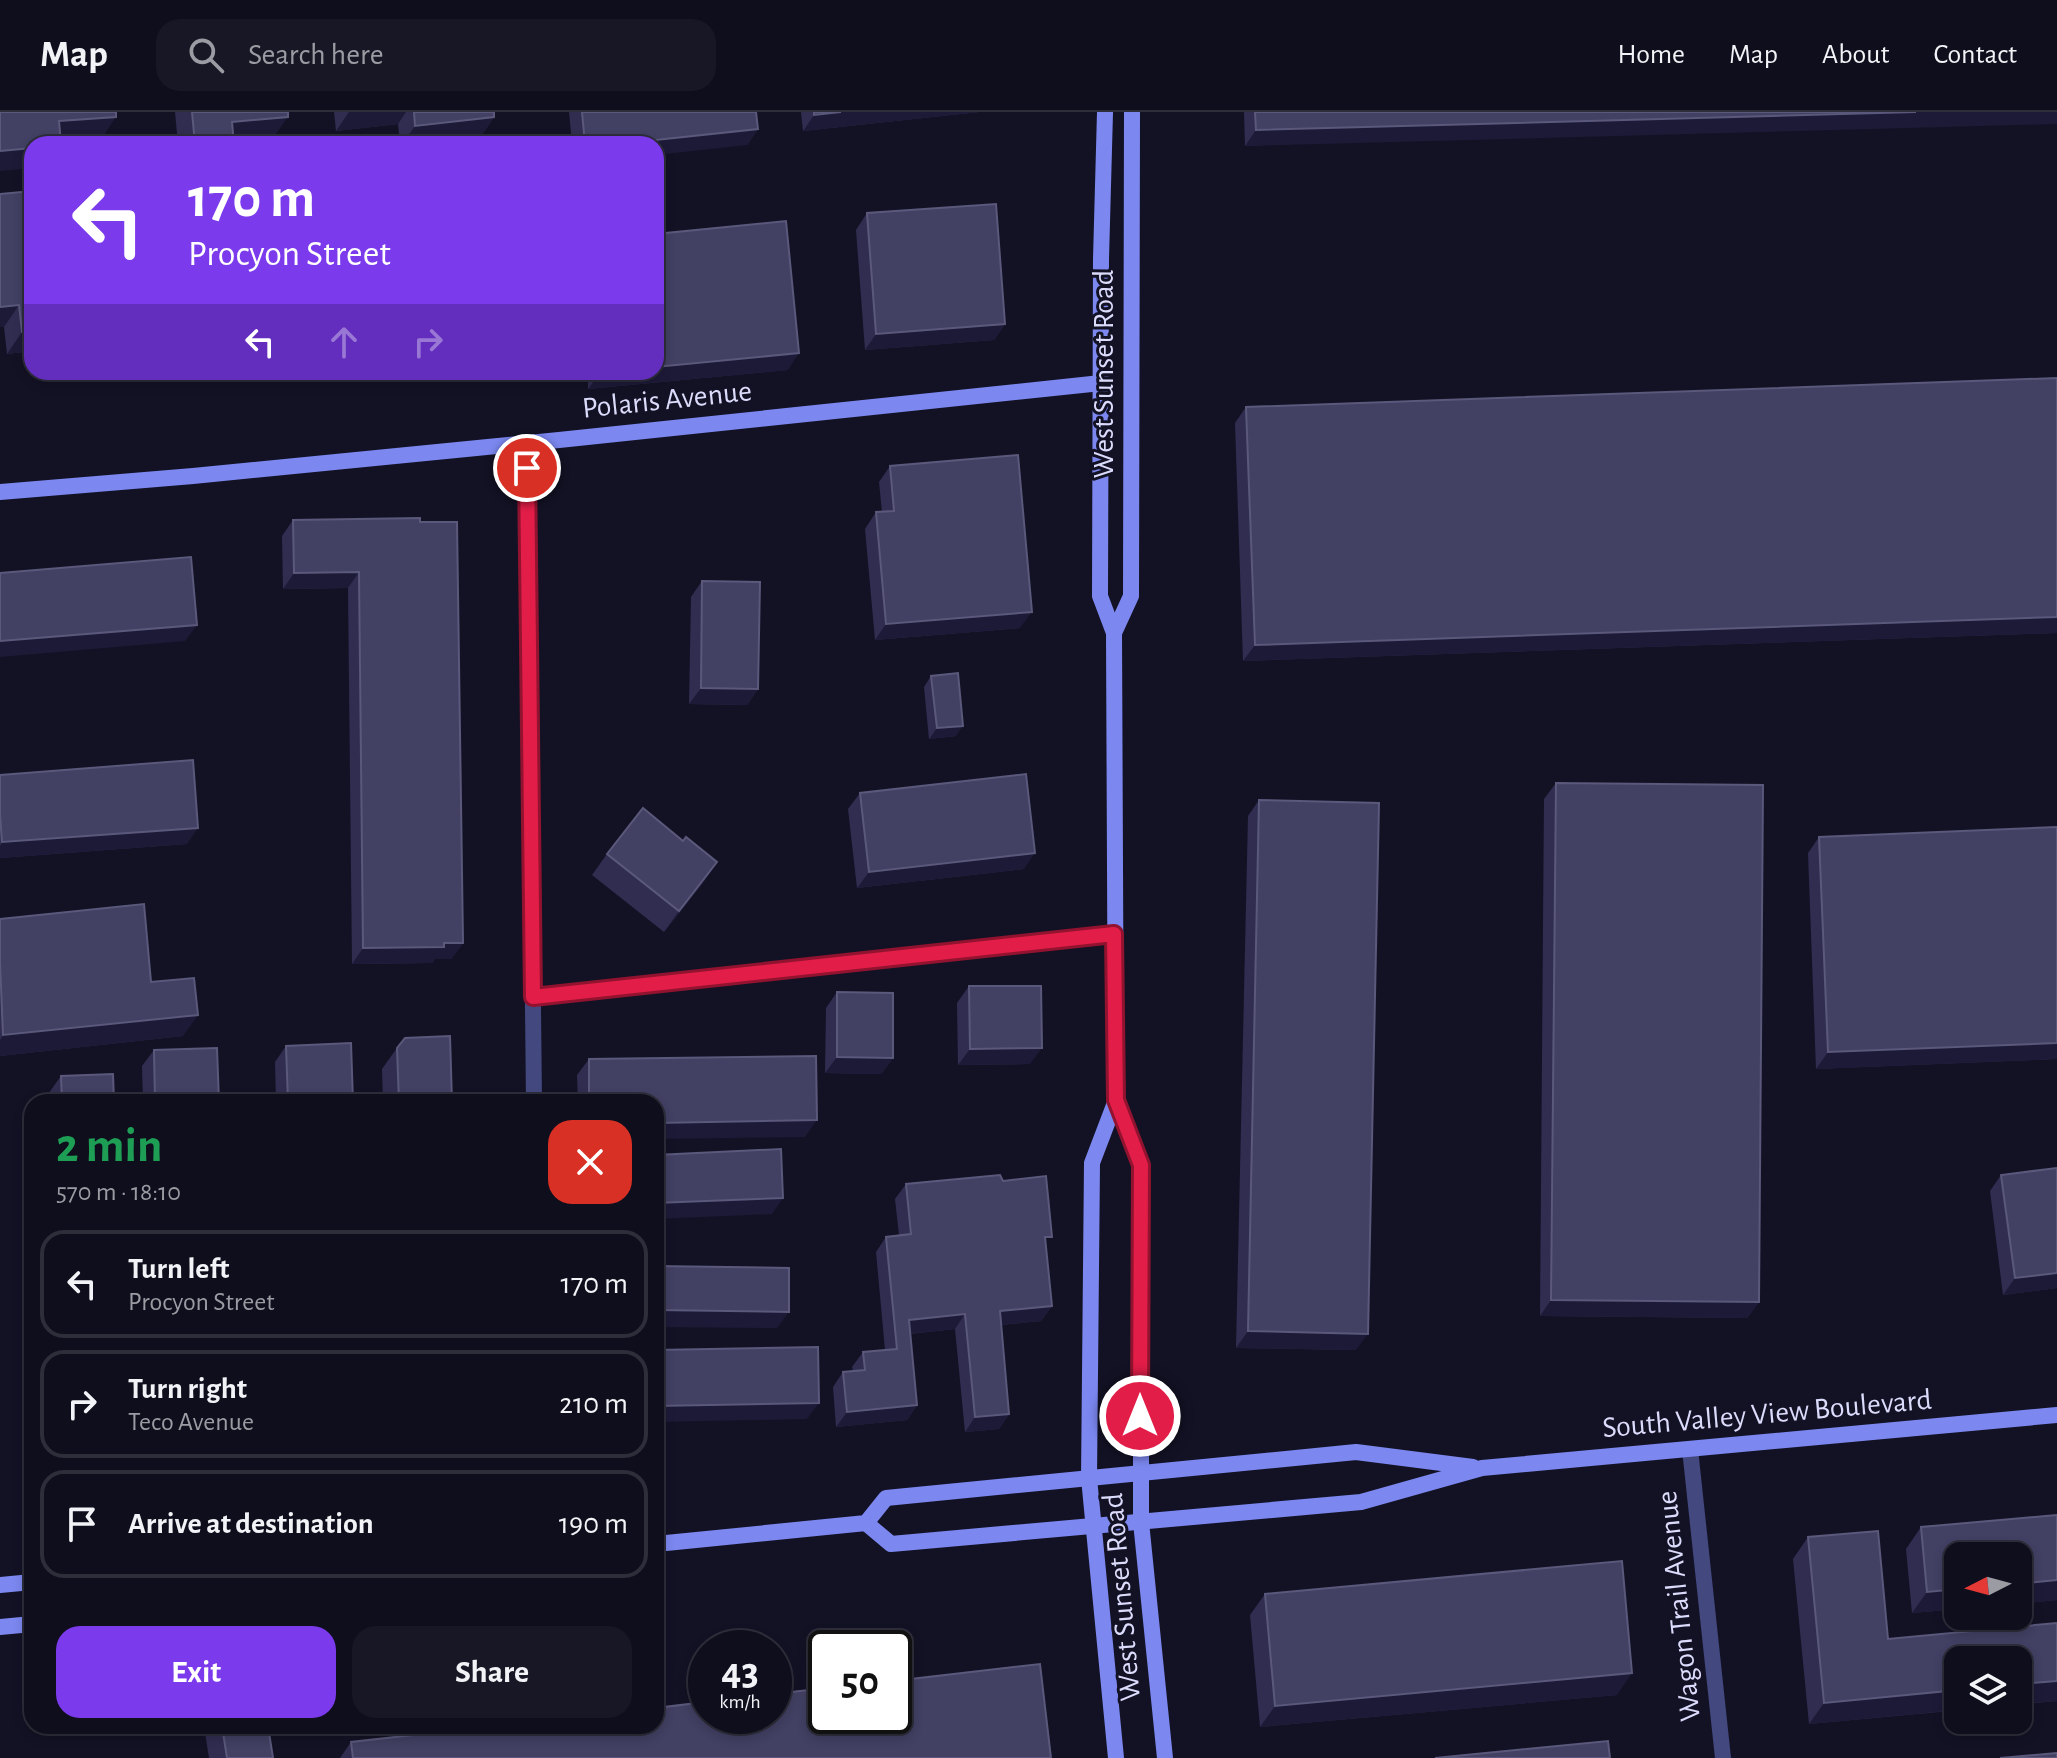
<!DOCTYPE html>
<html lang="en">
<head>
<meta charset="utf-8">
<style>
  :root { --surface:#0e0e1c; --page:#171725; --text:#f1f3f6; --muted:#9b9ca3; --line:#2e2e3b; --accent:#7c3aed }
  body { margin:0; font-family:"Alegreya Sans",sans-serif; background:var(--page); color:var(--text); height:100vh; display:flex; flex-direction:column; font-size:30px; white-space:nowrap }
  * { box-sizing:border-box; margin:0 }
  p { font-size:26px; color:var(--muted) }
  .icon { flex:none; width:44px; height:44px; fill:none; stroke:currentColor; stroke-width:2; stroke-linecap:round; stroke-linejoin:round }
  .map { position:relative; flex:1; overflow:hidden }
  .details { position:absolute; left:24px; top:982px; width:640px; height:640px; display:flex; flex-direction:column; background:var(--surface); border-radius:24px; box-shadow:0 4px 12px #0003,0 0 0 2px var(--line) }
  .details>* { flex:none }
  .top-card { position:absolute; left:24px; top:24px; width:640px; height:244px; border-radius:24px; box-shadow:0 4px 12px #0003,0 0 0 2px var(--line); background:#7c3aed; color:#fff; overflow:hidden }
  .needle { width:52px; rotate:264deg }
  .tools { position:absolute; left:1944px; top:1430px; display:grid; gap:16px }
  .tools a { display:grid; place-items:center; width:88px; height:88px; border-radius:16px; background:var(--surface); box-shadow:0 4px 12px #0003,0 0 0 2px var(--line); font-size:40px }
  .speed { position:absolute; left:688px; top:1518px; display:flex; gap:16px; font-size:40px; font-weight:700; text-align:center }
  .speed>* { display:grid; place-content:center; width:104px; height:104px; border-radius:50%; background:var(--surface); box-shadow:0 4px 12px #0003,0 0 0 2px var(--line); line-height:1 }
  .speed small { font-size:20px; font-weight:400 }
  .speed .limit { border:4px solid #111; border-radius:12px; background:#fff; color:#111 }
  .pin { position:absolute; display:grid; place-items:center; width:68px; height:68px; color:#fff; margin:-34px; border:4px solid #fff; border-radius:50%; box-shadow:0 2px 8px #0007 }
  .me { position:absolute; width:88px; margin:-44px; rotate:0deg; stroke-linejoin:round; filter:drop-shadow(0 0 6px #0008) }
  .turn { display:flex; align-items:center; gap:28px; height:168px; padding:0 32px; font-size:36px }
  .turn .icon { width:104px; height:104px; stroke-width:2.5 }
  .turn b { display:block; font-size:56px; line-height:68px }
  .lanes { display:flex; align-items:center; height:76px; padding:0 32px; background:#0003; justify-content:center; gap:40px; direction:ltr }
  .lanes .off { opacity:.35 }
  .round { display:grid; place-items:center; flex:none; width:84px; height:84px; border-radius:24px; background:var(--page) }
  .head { display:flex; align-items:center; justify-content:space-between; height:136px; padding:0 32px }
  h1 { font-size:48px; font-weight:700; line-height:60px; color:#1e9e55 }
  .primary-button { display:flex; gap:16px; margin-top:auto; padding:16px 32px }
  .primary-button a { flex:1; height:92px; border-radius:24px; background:var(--accent); color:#fff; font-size:32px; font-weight:700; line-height:92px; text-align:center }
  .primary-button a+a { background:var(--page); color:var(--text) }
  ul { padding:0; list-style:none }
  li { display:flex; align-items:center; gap:24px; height:108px; margin:0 16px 12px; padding:0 16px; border:4px solid var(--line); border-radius:24px }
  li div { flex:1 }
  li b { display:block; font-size:30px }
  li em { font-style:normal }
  header { display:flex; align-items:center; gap:48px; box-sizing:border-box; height:112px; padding:0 40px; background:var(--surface); border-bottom:2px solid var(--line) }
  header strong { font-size:38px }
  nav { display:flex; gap:44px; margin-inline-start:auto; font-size:28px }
  .search { width:560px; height:72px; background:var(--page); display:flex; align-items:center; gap:20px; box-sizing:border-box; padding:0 28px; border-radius:24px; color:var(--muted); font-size:30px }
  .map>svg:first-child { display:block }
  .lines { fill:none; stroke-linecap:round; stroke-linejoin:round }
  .street { stroke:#43487f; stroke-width:16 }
  .secondary { stroke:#7c88f0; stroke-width:16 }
  .wall { fill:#302d51 }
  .shaded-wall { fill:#1d1a38 }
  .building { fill:#424063; stroke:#5a587b; stroke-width:2 }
  .route-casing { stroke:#92132f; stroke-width:20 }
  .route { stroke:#e11d48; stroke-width:14 }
  .labels { text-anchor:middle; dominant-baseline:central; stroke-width:6; stroke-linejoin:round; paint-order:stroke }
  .street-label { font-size:30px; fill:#dbdbfb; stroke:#131225 }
</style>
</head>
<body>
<header>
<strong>Map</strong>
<div class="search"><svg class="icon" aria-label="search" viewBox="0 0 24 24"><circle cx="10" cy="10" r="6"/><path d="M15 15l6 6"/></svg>Search here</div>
<nav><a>Home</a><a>Map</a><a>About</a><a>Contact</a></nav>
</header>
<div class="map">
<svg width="2057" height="1646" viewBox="0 0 2057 1646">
  <rect width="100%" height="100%" fill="#131225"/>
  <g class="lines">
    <g class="street">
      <path d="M527,330L534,990"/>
      <path d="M533,885L1114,822"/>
      <path d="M1690,1337L1723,1646"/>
    </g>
    <g class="secondary">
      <path d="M1105,0L1101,147L1100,484L1114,521L1116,988L1141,1053V1410L1165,1646"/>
      <path d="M0,380L193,364L559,328L1101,271"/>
      <path d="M1114,521L1131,484L1132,0"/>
      <path d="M1116,988L1092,1051L1089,1366L1116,1646"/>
      <path d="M866,1411L891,1432L1361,1390L1482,1356L2057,1303"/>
      <path d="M656,1432L866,1411L886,1386L1356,1340L1473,1355"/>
      <path d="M0,1473L32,1470"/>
      <path d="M0,1515L32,1512"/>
    </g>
  </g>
  <g class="wall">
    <path d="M175,0H288L273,26L234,30V32H178Z"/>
    <path d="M334,0H494V5L479,27L429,32H400L398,12L336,19Z"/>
    <path d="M569,0H756L758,17L747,33L572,32Z"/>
    <path d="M801,0H979L803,19Z"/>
    <path d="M1244,0H2057L1245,34Z"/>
    <path d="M0,82L32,239L7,242L4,215Z"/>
    <path d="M867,101L1005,212L994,228L865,238L856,118Z"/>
    <path d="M788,258L588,277V260Z"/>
    <path d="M2057,266V521L1243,549L1235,311L1246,295Z"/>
    <path d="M890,354L1020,516L875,528L865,417L876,400H882L879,370Z"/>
    <path d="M420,406L463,831L451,847H435L432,851L352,852L348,476L283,477L282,424L293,408Z"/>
    <path d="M702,469L758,577L747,593L689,592L691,485Z"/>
    <path d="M931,564L956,624L929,627L924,575Z"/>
    <path d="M0,663L187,732L0,746Z"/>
    <path d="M1556,671L1759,1190L1747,1206L1540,1204L1544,687Z"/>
    <path d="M860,681L1024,757L857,776L848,697Z"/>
    <path d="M1259,688L1356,1238L1236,1236L1248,704Z"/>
    <path d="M2057,715V947L1816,957L1808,741L1819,725Z"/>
    <path d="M683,729L717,750L702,772L664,820L592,763L607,742Z"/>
    <path d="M0,807L183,924L0,944Z"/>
    <path d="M969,874L1030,952L958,953L957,891Z"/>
    <path d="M837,880L893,946L881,962L825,961L826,896Z"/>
    <path d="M286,934L353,990H276L275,950Z"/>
    <path d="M397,936L452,990H383L382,957Z"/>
    <path d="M154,938L219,990H143L142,954Z"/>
    <path d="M589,947L805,1025L656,990H578L577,963Z"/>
    <path d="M61,964L114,990H46V985Z"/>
    <path d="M2001,1063L2057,1176L2003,1183L1990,1079Z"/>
    <path d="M1003,1069L1046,1133L1052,1194L1041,1209L1001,1213L1009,1302L999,1317L965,1320L955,1217L910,1222L917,1293L907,1308L836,1315L833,1275L843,1260L853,1259L852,1255L863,1240L885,1238L876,1140L886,1125L899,1123L895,1087L906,1072Z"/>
    <path d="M2057,1403V1488L2018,1492V1444H1958V1497L1912,1501L1906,1437L1921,1415Z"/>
    <path d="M1808,1425L1888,1527L2057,1511V1589L1809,1612L1793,1447Z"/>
    <path d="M1265,1482L1617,1583L1260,1615L1250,1503Z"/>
    <path d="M204,1614H268L273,1646H209Z"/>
    <path d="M351,1630L1051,1646H340Z"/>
  </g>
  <g class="shaded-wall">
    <path d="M349,0H406L398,12L336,19Z"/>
    <path d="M841,0H979L803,19L814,3Z"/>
    <path d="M1916,0H2057V12L1245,34L1256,18Z"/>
    <path d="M116,5L101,27L44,31L59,9Z"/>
    <path d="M288,5L273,26L217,31L232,10Z"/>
    <path d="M494,5L479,27L429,32H402L415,14Z"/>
    <path d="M758,17L747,33L656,43V32H618Z"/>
    <path d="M32,36V56L0,59V39Z"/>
    <path d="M19,193L4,215H0V195Z"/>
    <path d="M1005,212L994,228L865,238L876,222Z"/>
    <path d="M32,219V239L7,242L22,220Z"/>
    <path d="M799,241L788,258L588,277L600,261L656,260V255Z"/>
    <path d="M359,460L348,476L283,477L294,461Z"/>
    <path d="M1032,500L1020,516L875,528L886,512Z"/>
    <path d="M2057,505V521L1243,549L1255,533Z"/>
    <path d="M197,513L185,529L0,545V529Z"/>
    <path d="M701,576L758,577L747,593L689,592Z"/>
    <path d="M963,614L956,624L929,627L937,616Z"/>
    <path d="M198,716L187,732L0,746V734L2,730Z"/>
    <path d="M1035,741L1024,757L857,776L869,760Z"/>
    <path d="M717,750L702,772L664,820L679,799Z"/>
    <path d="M444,831H463L451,847H435L432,851L352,852L363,836Z"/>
    <path d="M198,903L183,924L0,944V928L3,923Z"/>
    <path d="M2057,931V947L1816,957L1828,940Z"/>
    <path d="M1042,936L1030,952L958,953L970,937Z"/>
    <path d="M837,945L893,946L881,962L825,961Z"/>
    <path d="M817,1008L805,1025L656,1027V1011Z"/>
    <path d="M783,1086L772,1102L656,1107V1091Z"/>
    <path d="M2057,1161V1176L2003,1183L2015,1166Z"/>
    <path d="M1551,1188L1759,1190L1747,1206L1540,1204Z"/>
    <path d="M1052,1194L1041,1209L989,1214L1000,1199Z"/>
    <path d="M656,1198L789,1200L777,1216L656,1215Z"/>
    <path d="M965,1202L955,1217L898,1223L909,1208Z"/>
    <path d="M1248,1219L1368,1222L1356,1238L1236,1236Z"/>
    <path d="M819,1291L807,1307L656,1310V1294Z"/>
    <path d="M917,1293L907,1308L836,1315L847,1300Z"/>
    <path d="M1009,1302L999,1317L965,1320L975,1305Z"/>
    <path d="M2057,1468V1488L2018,1492V1472Z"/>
    <path d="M1958,1477V1497L1912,1501L1927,1480Z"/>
    <path d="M1632,1561L1617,1583L1260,1615L1275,1594Z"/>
    <path d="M2057,1569V1589L2018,1592V1572Z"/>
    <path d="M1958,1578V1598L1809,1612L1824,1591Z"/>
  </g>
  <g class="building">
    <path d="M0,0H116V5L59,9L61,32H32V36L0,39Z"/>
    <path d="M192,0H288V5L232,10L234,32H195Z"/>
    <path d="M414,0H494V5L415,14Z"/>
    <path d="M582,0H756L758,17L618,32H585Z"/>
    <path d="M814,0H841L814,3Z"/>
    <path d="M1255,0H1916L1256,18Z"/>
    <path d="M32,79V219L22,220L19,193L0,195V82Z"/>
    <path d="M996,92L1005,212L876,222L867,101Z"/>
    <path d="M786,109L799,241L656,255V122Z"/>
    <path d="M2057,266V505L1255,533L1246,295Z"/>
    <path d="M1018,343L1032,500L886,512L876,400L894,399L890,354Z"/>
    <path d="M420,406V410H457L463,831H444V835L363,836L359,460L294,461L293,408Z"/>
    <path d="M191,445L197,513L0,529V461Z"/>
    <path d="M702,469L760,470L758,577L701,576Z"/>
    <path d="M958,561L963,614L937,616L931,564Z"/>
    <path d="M193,648L198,716L2,730L0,702V663Z"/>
    <path d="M1026,662L1035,741L869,760L860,681Z"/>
    <path d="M1556,671L1763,673L1759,1190L1551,1188Z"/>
    <path d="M1259,688L1379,691L1368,1222L1248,1219Z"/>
    <path d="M643,696L683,729L686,725L717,750L679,799L607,742Z"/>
    <path d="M2057,715V931L1828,940L1819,725Z"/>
    <path d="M144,792L151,870L194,866L198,903L3,923L0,850V807Z"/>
    <path d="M969,874H1041L1042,936L970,937Z"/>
    <path d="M837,880L893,881V946L837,945Z"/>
    <path d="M450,924L452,990H399L397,936L405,926Z"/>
    <path d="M351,931L353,990H288L286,934Z"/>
    <path d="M217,936L219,990H155L154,938Z"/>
    <path d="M816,944L817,1008L656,1011V990H589V947Z"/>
    <path d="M113,962L114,990H62L61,964Z"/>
    <path d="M781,1037L783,1086L656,1091V1043Z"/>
    <path d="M2057,1056V1161L2015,1166L2001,1063Z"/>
    <path d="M1000,1063L1003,1069L1046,1064L1052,1125H1045L1052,1194L1000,1199L1009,1302L975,1305L965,1202L909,1208L917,1293L847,1300L843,1260L865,1258L863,1240L897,1237L886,1125L911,1122L906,1072Z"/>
    <path d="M656,1154L789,1156V1200L656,1198Z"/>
    <path d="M818,1235L819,1291L656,1294V1238Z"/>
    <path d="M2057,1403V1468L2018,1472V1444H1958V1477L1927,1480L1921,1415Z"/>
    <path d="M1878,1419L1888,1527L2057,1511V1569L2018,1572V1548H1958V1578L1824,1591L1808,1425Z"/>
    <path d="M1622,1449L1632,1561L1275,1594L1265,1482Z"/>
    <path d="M1040,1552L1051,1646H353L351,1630L494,1614H656V1596L706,1590V1604H774V1582L826,1576V1604H894V1569Z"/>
    <path d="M222,1614H268L273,1646H227Z"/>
    <path d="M1608,1629L1610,1646H1435Z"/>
    <path d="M2057,1641V1646H2000Z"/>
  </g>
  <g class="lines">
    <defs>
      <path id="route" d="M527,356L533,885L1114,822L1116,988L1141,1053L1140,1304"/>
    </defs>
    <use href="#route" class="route-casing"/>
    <use href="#route" class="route"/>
  </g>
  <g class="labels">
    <g class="street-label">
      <text transform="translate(1104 262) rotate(-90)">West Sunset Road</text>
      <text transform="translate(667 288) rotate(-6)">Polaris Avenue</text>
      <text transform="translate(1767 1302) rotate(-5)">South Valley View Boulevard</text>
      <text transform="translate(1122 1485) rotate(-95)">West Sunset Road</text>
      <text transform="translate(1679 1494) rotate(-96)">Wagon Trail Avenue</text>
    </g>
  </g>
</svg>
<div class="tools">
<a><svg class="needle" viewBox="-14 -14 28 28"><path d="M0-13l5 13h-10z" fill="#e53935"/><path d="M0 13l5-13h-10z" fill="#9b9ca3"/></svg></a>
<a><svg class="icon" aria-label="layers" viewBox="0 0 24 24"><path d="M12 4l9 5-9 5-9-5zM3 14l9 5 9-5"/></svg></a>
</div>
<div class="speed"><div>43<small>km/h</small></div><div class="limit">50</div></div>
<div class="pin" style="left:527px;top:356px;background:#d93025"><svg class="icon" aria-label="arrive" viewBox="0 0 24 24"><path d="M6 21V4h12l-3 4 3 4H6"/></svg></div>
<svg class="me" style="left:1140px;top:1304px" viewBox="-20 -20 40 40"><circle r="17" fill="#e11d48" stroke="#fff" stroke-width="3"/><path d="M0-11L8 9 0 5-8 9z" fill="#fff"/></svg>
<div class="top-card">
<div class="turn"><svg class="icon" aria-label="left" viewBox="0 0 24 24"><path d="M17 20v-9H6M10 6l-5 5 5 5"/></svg><div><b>170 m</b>Procyon Street</div></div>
<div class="lanes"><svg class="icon" aria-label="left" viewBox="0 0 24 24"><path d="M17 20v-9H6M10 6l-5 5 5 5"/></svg><svg class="icon off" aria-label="ahead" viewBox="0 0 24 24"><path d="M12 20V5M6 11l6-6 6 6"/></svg><svg class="icon off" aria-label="right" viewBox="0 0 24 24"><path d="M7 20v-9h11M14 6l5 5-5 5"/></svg></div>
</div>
<section class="details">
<div class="head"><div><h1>2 min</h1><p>570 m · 18:10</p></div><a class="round" style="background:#d93025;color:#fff"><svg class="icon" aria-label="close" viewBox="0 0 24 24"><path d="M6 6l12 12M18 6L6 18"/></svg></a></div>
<ul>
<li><svg class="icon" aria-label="left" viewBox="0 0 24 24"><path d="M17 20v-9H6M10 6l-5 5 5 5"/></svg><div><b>Turn left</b><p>Procyon Street</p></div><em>170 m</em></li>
<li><svg class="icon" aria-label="right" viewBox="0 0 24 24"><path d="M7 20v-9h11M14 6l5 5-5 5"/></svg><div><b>Turn right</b><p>Teco Avenue</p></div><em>210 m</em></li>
<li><svg class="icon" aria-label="arrive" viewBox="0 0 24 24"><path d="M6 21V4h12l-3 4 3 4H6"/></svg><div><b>Arrive at destination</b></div><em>190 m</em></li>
</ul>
<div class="primary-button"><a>Exit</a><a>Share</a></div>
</section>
</div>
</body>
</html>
